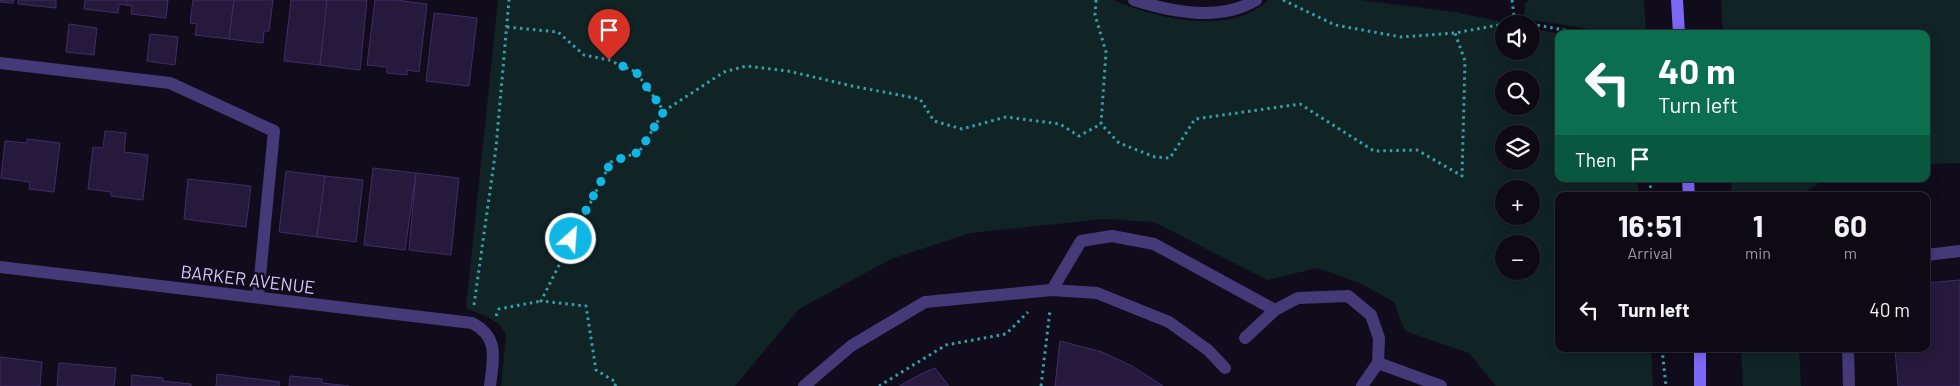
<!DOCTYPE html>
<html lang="en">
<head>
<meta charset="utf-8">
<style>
  :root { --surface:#0d0915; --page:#16121e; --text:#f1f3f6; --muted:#9a9aa0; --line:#2d2a34 }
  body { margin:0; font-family:Barlow,sans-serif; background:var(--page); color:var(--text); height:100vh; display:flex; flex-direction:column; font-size:19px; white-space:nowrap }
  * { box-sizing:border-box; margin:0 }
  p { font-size:16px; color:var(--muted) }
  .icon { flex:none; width:28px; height:28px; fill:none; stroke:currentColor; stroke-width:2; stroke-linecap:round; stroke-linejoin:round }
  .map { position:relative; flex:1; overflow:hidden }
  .drawer { position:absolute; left:1555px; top:192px; width:375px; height:160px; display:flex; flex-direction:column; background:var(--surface); border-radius:10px; box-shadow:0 2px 12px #0003,0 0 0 1px var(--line) }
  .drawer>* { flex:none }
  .guide { position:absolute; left:1555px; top:30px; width:375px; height:152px; border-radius:10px; box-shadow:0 2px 12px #0003,0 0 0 1px var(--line); background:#0b6e4f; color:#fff; overflow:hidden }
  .tools { position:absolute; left:1495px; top:15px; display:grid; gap:10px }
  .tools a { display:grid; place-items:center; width:45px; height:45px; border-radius:50%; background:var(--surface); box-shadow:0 2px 12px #0003,0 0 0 1px var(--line); font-size:25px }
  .pin { position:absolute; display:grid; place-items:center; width:42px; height:42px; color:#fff; margin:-51px -21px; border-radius:50% 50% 50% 0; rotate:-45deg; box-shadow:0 0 5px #0007 }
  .pin .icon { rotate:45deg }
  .me { position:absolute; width:55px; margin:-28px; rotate:26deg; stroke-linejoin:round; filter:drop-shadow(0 0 4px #0008) }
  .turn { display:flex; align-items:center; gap:18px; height:105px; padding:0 20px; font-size:22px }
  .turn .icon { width:65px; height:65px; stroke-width:2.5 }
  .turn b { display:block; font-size:35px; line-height:42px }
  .then { display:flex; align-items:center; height:48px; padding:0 20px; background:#0003; gap:10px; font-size:19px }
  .eta { display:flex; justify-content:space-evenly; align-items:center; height:85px; text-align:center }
  .eta b { font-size:30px; font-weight:700; line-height:35px }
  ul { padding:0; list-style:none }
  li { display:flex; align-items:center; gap:15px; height:65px; padding:0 20px }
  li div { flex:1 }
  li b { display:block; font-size:19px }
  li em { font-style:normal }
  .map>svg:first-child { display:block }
  .green { fill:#102426; fill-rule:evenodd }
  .building { fill:#251a3c; stroke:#3f2d66 }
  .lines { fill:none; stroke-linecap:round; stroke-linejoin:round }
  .path { stroke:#34a0a7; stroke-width:3; stroke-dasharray:2.5 4; stroke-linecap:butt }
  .lane { stroke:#443a78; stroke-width:12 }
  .street { stroke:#443a78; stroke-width:12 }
  .secondary { stroke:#7c68f6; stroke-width:12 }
  .route { stroke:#0eb7e5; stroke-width:9; stroke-dasharray:0 16.2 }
  .labels { text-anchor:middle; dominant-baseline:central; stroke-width:5; stroke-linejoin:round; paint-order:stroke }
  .street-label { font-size:18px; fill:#d6cbfc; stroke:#110c1c }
</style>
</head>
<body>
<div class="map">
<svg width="1960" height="386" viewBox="0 0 1960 386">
  <rect width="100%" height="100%" fill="#110c1c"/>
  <g class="green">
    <path d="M498,0H1113C1156,18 1231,37 1268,0H1360L1455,12L1513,24H1504V51H1531V28L1560,34L1559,179H1637L1639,196H1559V349H1651L1653,386H1496L1469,353L1405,331L1394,302L1362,284L1317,268L1267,280L1154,222L1104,219L970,233L891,259L799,309L735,386H501L506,335C501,320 480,314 466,308ZM1504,79H1531V106H1504ZM1504,134H1531V161H1504ZM1504,189H1531V216H1504ZM1504,244H1531V271H1504Z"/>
    <path d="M1529,0H1644L1646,34H1600L1591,29L1524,19L1525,4Z"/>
    <path d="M1721,0H1960V163L1926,164V34H1723Z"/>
    <path d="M1731,179H1826L1798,196H1732Z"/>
    <path d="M1741,349H1799L1801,386H1743Z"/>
  </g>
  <g class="building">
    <path d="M0,0H14L13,3L0,2Z"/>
    <path d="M18,0H56V8L18,4Z"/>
    <path d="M85,0H127L126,5L119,4L118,13L84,9Z"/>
    <path d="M127,0H168L166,18L131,14L132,6L126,5Z"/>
    <path d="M193,0H234L229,39L195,35L197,24L190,23Z"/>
    <path d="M234,0H273L269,31H264L263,43L229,39Z"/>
    <path d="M291,0H327L320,65L284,61Z"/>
    <path d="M327,0H367L360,70L320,65Z"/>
    <path d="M375,0H396L427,4L419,72L407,70V75L387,73V67L367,65Z"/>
    <path d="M434,13L477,18L469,86L426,81Z"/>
    <path d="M69,24L97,28L94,55L66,52Z"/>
    <path d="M150,34L178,37L175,65L147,61Z"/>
    <path d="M105,131L126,133L124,152L148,155L143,200L111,196V192L88,189L93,147L103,148Z"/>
    <path d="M27,139L60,143L54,192L29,189L30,182L1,178L5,141L27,143Z"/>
    <path d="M373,168L416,173L405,250L364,245Z"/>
    <path d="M286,171L325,176L317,237L279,232Z"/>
    <path d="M416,173L459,178L451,255L409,250Z"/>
    <path d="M325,176L363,180L356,242L317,237Z"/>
    <path d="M188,179L251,186L246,227L184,219Z"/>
    <path d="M1960,280V386H1898L1895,349H1926V283Z"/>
    <path d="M1060,341L1102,352L1132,366L1163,386H1055Z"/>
    <path d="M0,357L42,362L40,386H0Z"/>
    <path d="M59,363L116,368L114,386H57Z"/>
    <path d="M935,368L949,386H899L923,373Z"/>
    <path d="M217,374L280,382L279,386H216Z"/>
    <path d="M132,375L163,378V381L191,384V386H131Z"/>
    <path d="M290,376L322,379V383L349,386H289Z"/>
  </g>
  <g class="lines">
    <g class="path">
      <path d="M1096,0L1095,15L1106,52L1101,124L1119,143L1155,157L1170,158L1195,119L1300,104L1374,151L1417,150L1462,176L1465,61L1455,33"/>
      <path d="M1283,0L1335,25L1401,37L1455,33L1504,24"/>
      <path d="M1512,0L1515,23"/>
      <path d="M1508,24H1525"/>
      <path d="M1531,24L1586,34"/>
      <path d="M507,27L558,32L584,55L609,60L636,72L664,111"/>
      <path d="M1650,179L1651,196"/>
      <path d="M474,305L496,148L509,0"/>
      <path d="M496,316L499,309L541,301"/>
      <path d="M1662,349L1666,386"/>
      <path d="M615,386L616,382L596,370L586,306L541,301L611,162L639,152L664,111L724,72L746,66L788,71L852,86L920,99L934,121L962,129L1006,117L1060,124L1079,136L1101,124"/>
      <path d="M879,386L946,345L1006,334L1028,312"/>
      <path d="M1041,386L1050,310"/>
    </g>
    <g class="lane">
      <path d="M1134,0C1172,12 1220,22 1256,0"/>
      <path d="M0,63L170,83L274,131L258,297"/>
      <path d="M1926,255L1960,251"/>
      <path d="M1052,290L1081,241L1112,236L1154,244L1275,310"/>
      <path d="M1245,338L1275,310L1298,298L1348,296L1371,315L1379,338L1378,363L1441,386"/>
      <path d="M1848,349L1849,386"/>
      <path d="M804,386L851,346L925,302L1052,290L1097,293L1169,322L1208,350L1225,368"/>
      <path d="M1362,386L1378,363"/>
    </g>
    <path class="street" d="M0,267L472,323C500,337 493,360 490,386"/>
    <g class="secondary">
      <path d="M1677,0L1679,34"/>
      <path d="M1688,179L1689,196"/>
      <path d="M1700,349V386"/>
    </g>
  </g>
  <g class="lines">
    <path class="route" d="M571,239L611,162L639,152L664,111L636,72L609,60"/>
  </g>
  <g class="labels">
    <g class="street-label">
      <text transform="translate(248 279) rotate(7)">BARKER AVENUE</text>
    </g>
  </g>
</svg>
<div class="tools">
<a><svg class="icon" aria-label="sound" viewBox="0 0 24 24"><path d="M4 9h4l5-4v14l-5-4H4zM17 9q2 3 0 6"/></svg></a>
<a><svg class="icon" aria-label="search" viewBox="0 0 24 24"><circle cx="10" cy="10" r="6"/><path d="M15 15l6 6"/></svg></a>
<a><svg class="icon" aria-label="layers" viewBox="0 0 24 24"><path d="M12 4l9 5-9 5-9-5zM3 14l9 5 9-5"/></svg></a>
<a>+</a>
<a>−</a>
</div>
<div class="pin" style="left:609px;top:60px;background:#d93025"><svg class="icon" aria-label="arrive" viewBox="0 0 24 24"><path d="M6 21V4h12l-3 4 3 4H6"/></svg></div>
<svg class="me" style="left:571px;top:239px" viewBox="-20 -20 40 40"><circle r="17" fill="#0eb7e5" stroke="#fff" stroke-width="3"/><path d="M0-11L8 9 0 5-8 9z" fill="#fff"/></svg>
<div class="guide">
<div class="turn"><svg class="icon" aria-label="left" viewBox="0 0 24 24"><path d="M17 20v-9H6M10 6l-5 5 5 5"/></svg><div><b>40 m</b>Turn left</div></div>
<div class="then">Then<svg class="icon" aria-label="arrive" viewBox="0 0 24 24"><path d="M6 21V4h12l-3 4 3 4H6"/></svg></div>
</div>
<section class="drawer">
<div class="eta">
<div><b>16:51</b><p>Arrival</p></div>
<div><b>1</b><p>min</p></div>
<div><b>60</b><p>m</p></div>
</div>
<ul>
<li><svg class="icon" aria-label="left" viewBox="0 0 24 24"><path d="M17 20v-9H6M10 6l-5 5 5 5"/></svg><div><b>Turn left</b></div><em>40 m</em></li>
</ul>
</section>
</div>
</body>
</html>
